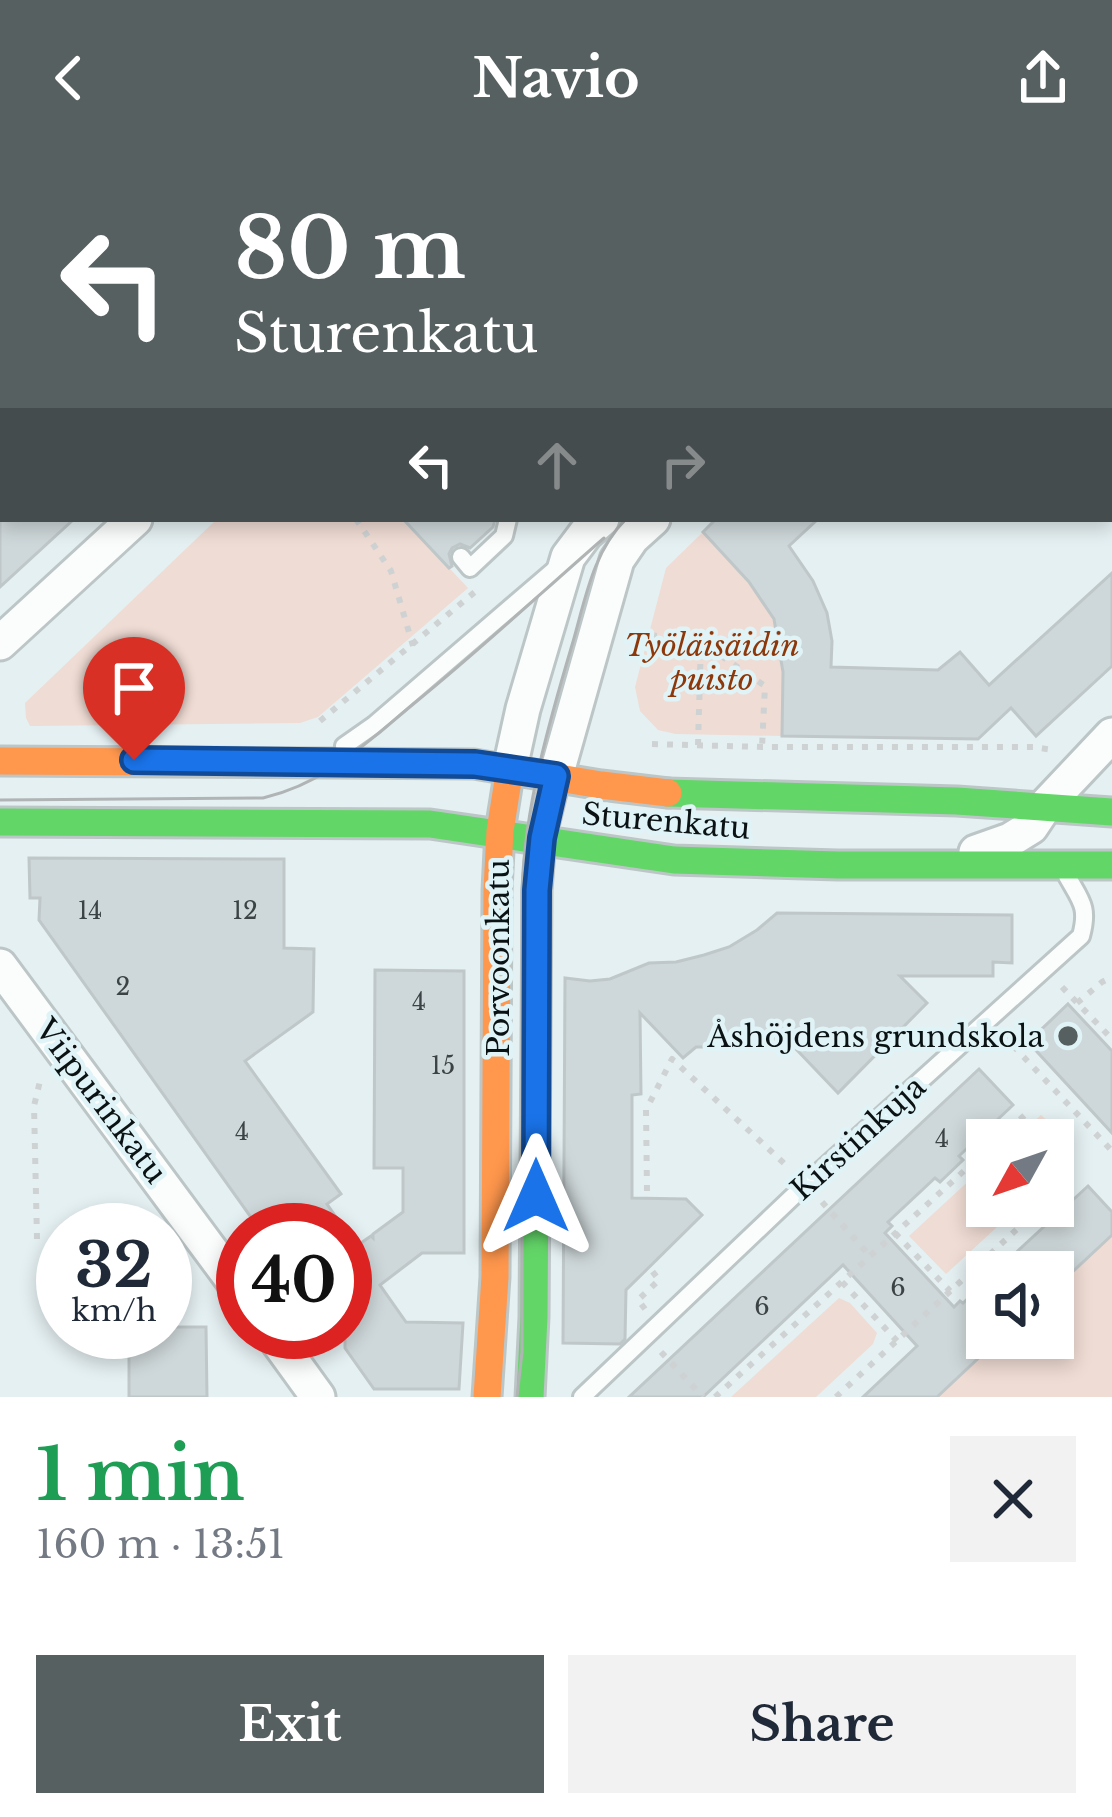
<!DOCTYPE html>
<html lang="en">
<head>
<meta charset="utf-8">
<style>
  :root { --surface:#fff; --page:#f2f2f3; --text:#1f2937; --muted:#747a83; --accent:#576061 }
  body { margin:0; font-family:"Libre Baskerville",serif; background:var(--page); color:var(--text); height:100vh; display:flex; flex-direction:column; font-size:45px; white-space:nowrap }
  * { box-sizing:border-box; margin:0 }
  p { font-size:39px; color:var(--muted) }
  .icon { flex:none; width:66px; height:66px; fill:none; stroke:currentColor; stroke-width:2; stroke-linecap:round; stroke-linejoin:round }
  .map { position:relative; height:1241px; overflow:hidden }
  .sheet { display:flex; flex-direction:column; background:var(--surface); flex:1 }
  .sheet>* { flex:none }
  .banner { position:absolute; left:0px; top:0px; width:1113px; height:366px; box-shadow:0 6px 18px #0003; background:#576061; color:#fff; overflow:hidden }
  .needle { width:78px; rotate:230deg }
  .tools { position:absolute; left:966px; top:963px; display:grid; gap:24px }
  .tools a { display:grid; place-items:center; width:108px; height:108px; border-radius:0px; background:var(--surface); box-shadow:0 6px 18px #0003; font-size:60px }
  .speed { position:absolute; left:36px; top:1047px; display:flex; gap:24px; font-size:60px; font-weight:700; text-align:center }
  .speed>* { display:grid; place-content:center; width:156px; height:156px; border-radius:50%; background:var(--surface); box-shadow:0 6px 18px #0003; line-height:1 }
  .speed small { font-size:30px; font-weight:400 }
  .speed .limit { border:18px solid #d22; background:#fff; color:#111 }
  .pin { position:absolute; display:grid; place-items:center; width:102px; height:102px; color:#fff; margin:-123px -51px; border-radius:50% 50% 50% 0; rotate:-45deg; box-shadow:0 0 12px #0007 }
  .pin .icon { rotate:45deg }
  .me { position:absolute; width:132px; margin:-66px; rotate:0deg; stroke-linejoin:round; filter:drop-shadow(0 0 9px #0008) }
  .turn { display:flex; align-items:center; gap:42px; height:252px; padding:0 36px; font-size:54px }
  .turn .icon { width:156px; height:156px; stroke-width:2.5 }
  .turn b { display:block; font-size:84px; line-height:102px }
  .lanes { display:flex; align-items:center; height:114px; padding:0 36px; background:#0003; justify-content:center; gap:60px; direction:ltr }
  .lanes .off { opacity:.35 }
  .round { display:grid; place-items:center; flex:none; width:126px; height:126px; border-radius:0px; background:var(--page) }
  .summary { display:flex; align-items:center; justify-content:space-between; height:204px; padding:0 36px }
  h1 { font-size:72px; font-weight:700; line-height:90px; color:#1e9e55 }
  .action { display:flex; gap:24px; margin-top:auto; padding:24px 36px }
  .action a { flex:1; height:138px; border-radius:0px; background:var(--accent); color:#fff; font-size:48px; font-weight:700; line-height:138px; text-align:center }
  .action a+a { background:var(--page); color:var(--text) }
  header { display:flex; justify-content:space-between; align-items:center; height:156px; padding:0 36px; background:var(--accent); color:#fff; font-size:54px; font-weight:700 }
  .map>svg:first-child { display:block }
  .green { fill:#efdcd4 }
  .building { fill:#ced7d9; stroke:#bfc7c9; stroke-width:3 }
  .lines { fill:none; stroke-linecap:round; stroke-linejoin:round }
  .lane-casing { stroke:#bdc6c7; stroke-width:22 }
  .street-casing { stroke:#bdc6c7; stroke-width:39 }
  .fast-casing { stroke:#bdc6c7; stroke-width:33 }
  .slow-casing { stroke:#bdc6c7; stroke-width:33 }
  .path { stroke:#cfd2d3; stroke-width:6; stroke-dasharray:6 9; stroke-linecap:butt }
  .lane { stroke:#fbfdfd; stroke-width:16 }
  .street { stroke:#fbfdfd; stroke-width:33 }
  .fast { stroke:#63d668; stroke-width:27 }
  .slow { stroke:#ff974d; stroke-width:27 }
  .tram { stroke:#b1b4b4; stroke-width:3 }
  .route-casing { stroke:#114b97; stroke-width:30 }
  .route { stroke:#1a73e8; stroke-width:21 }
  .poi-dot { fill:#576061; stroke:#e0f3f7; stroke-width:4.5 }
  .labels { text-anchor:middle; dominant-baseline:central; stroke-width:9; stroke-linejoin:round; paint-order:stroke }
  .number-label { font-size:24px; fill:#3c4344 }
  .park-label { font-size:30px; font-style:italic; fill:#8c380b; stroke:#e0f3f7 }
  .street-label { font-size:30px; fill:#0b1213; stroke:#e0f3f7 }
  .poi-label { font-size:30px; fill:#0b1213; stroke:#e0f3f7; text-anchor:end }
</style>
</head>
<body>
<header><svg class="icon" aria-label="back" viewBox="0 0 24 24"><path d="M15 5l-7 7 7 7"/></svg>Navio<svg class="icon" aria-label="share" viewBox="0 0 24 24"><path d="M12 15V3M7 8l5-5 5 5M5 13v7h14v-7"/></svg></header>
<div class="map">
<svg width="1112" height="1241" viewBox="0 0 1112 1241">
  <rect width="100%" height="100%" fill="#e5f0f2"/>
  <g class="green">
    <path d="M400,0H880L877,3H400Z"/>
    <path d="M217,363H403L468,432L318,561L300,567L30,570L26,562L25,547Z"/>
    <path d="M703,376C728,403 761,430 775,465C788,501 783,543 782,580L676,578L658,574L640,555L635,531L666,412Z"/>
    <path d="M1041,959L1050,967L1054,978L1074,1000L1053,1019V984H1013Z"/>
    <path d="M987,1008V1050H1020L946,1118L909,1080Z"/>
    <path d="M1112,1079V1241H937L955,1223L944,1147L987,1195L1002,1182H1053V1134Z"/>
    <path d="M839,1142L850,1147L877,1177L873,1188L816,1241H731Z"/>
  </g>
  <g class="building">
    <path d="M0,363H74L0,431Z"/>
    <path d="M403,363H495L493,371L470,392L460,388L452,392L449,398L452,410L449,412Z"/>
    <path d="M716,363H818L789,390L813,425L827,457L832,485L831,511L938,514L960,496L989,529L1112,417V510L1036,580L1011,552L978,583L782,580L783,516L774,463L749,426L703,376Z"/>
    <path d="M29,702L284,703V792L314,793L313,856L245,905L341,1038L327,1048L345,1074H260L39,764L40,742H30Z"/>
    <path d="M777,757L1012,759V807L993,806V820H900L927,847L838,937L794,891H696L683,902L640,857L641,938L632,939V1042L686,1043L702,1059L626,1134L625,1183L620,1188L563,1187L565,822L590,825L610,823L649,807L676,806L704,799L729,791L757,774Z"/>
    <path d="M375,814L464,815V1097H422L380,1129L406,1166L463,1167L459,1233H374L345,1192V1098L371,1080L373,1082V1078L403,1056V1012H374Z"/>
    <path d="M1068,848L1112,895V977L1028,886Z"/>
    <path d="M979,913L1013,949L959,1000L963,1004L940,1026L935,1022L888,1066L892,1070L885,1077L954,1151L960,1145L963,1147L987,1125V1194L937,1241H863L917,1190L843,1109L703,1241H629Z"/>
    <path d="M1088,1030L1112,1056V1079L1053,1134V1116H1023L1009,1103Z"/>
    <path d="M165,1171H206L207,1241H129V1176H165Z"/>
  </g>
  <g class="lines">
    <defs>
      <g id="lane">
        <path d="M990,3L993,0"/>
        <path d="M461,401L470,412L504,380L508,363"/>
        <path d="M344,590L374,569L559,410"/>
        <path d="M582,1241L806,1028L1081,780C1089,751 1081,745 1067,720"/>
      </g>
      <g id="street">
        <path d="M349,0V3"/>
        <path d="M1038,3L1041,0"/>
        <path d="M1110,59L1112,61"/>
        <path d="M0,487L135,363"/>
        <path d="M510,612L523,553L568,401L586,377L602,363"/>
        <path d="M556,620L617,404L632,382L653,363"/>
        <path d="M976,696L1010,684L1031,671L1045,650L1112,579"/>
        <path d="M0,810L243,1138"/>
        <path d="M271,1176L318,1241"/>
      </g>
      <g id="fast">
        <path d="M668,637L957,645L1112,656"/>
        <path d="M0,666L430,668L674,704L838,709H1112"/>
        <path d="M530,1241L534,1161L537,734L541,682L556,620"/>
      </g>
      <g id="slow">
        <path d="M0,605L474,608L601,629L668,637"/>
        <path d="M487,1241L495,1121L497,734L500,675L510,612"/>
      </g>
    </defs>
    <use href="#lane" class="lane-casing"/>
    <use href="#street" class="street-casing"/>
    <use href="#fast" class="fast-casing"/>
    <use href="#slow" class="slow-casing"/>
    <g class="path">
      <path d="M757,0V3"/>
      <path d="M772,0L780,3"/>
      <path d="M531,3L534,0"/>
      <path d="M956,3L959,0"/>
      <path d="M356,363L391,415L413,490"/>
      <path d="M636,477L701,486L765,530L762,591"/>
      <path d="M320,565L476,435"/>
      <path d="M652,588L762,591H1033L1053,594"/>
      <path d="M698,589L701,486"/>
      <path d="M1062,831L1112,883"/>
      <path d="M1077,847L1102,826L1112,821"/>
      <path d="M1003,879L1112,995"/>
      <path d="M998,984L1027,957"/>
      <path d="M647,1035L646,954L672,903L788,1011"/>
      <path d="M1053,1040L1074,1020"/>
      <path d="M822,1046L870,1100"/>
      <path d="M81,1074L148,1073"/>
      <path d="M895,1077L950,1135"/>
      <path d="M37,1083L34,950L40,925"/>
      <path d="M51,1083L63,1079"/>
      <path d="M842,1126L897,1185"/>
      <path d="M645,1153L638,1144L659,1124L649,1111"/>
      <path d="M661,1196L703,1241"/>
      <path d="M715,1241L987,994"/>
      <path d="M836,1241L1042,1050"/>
    </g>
    <use href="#lane" class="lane"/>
    <use href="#street" class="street"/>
    <use href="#fast" class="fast"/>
    <use href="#slow" class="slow"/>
    <g class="tram">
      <path d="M990,3L993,0"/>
      <path d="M1016,3L1019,0"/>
      <path d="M0,644L263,642C327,627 367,586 417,545C481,493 542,436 604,382"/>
      <path d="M517,1241L522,1196V734C525,650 548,570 572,489C585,445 592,397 626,363"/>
    </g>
  </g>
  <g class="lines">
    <defs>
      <path id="route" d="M134,604L475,608L556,620L542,682L537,734L536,1040"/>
    </defs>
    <use href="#route" class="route-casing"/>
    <use href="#route" class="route"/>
  </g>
  <circle class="poi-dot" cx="1068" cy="880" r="12"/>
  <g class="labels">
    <g class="number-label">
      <text x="90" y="754">14</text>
      <text x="245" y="754">12</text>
      <text x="123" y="830">2</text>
      <text x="419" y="845">4</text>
      <text x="443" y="909">15</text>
      <text x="242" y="975">4</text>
      <text x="942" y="982">4</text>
      <text x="898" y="1131">6</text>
      <text x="762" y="1150">6</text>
    </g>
    <g class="park-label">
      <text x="712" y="489">Työläisäidin<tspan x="712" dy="34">puisto</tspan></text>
    </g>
    <g class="street-label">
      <text transform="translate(666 665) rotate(5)">Sturenkatu</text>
      <text transform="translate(498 802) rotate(-90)">Porvoonkatu</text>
      <text transform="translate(101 945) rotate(53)">Viipurinkatu</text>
      <text transform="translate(858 982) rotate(-42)">Kirstinkuja</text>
    </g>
    <g class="poi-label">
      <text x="1044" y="880">Åshöjdens grundskola</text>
    </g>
  </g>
</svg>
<div class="tools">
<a><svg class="needle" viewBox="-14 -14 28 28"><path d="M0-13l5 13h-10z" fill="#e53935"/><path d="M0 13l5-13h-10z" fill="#747a83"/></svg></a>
<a><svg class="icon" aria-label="sound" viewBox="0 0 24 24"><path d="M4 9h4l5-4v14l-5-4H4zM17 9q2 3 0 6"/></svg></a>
</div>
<div class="speed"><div>32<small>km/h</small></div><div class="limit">40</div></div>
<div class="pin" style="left:134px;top:604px;background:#d93025"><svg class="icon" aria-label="arrive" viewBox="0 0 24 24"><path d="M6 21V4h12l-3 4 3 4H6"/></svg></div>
<svg class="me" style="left:536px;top:1040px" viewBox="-20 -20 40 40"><path d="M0-17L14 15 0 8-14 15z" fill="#1a73e8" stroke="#fff" stroke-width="4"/></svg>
<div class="banner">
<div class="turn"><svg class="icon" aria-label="left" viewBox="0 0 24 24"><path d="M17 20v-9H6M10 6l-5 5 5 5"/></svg><div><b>80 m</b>Sturenkatu</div></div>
<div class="lanes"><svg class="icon" aria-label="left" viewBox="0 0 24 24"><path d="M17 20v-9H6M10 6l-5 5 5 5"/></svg><svg class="icon off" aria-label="ahead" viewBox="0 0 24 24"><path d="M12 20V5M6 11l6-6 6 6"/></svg><svg class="icon off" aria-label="right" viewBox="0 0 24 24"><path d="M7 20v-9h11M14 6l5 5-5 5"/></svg></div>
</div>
</div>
<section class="sheet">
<div class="summary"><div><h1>1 min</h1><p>160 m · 13:51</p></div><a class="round"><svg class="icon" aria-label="close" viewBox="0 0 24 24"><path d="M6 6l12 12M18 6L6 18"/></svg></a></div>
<div class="action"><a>Exit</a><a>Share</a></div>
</section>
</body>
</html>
